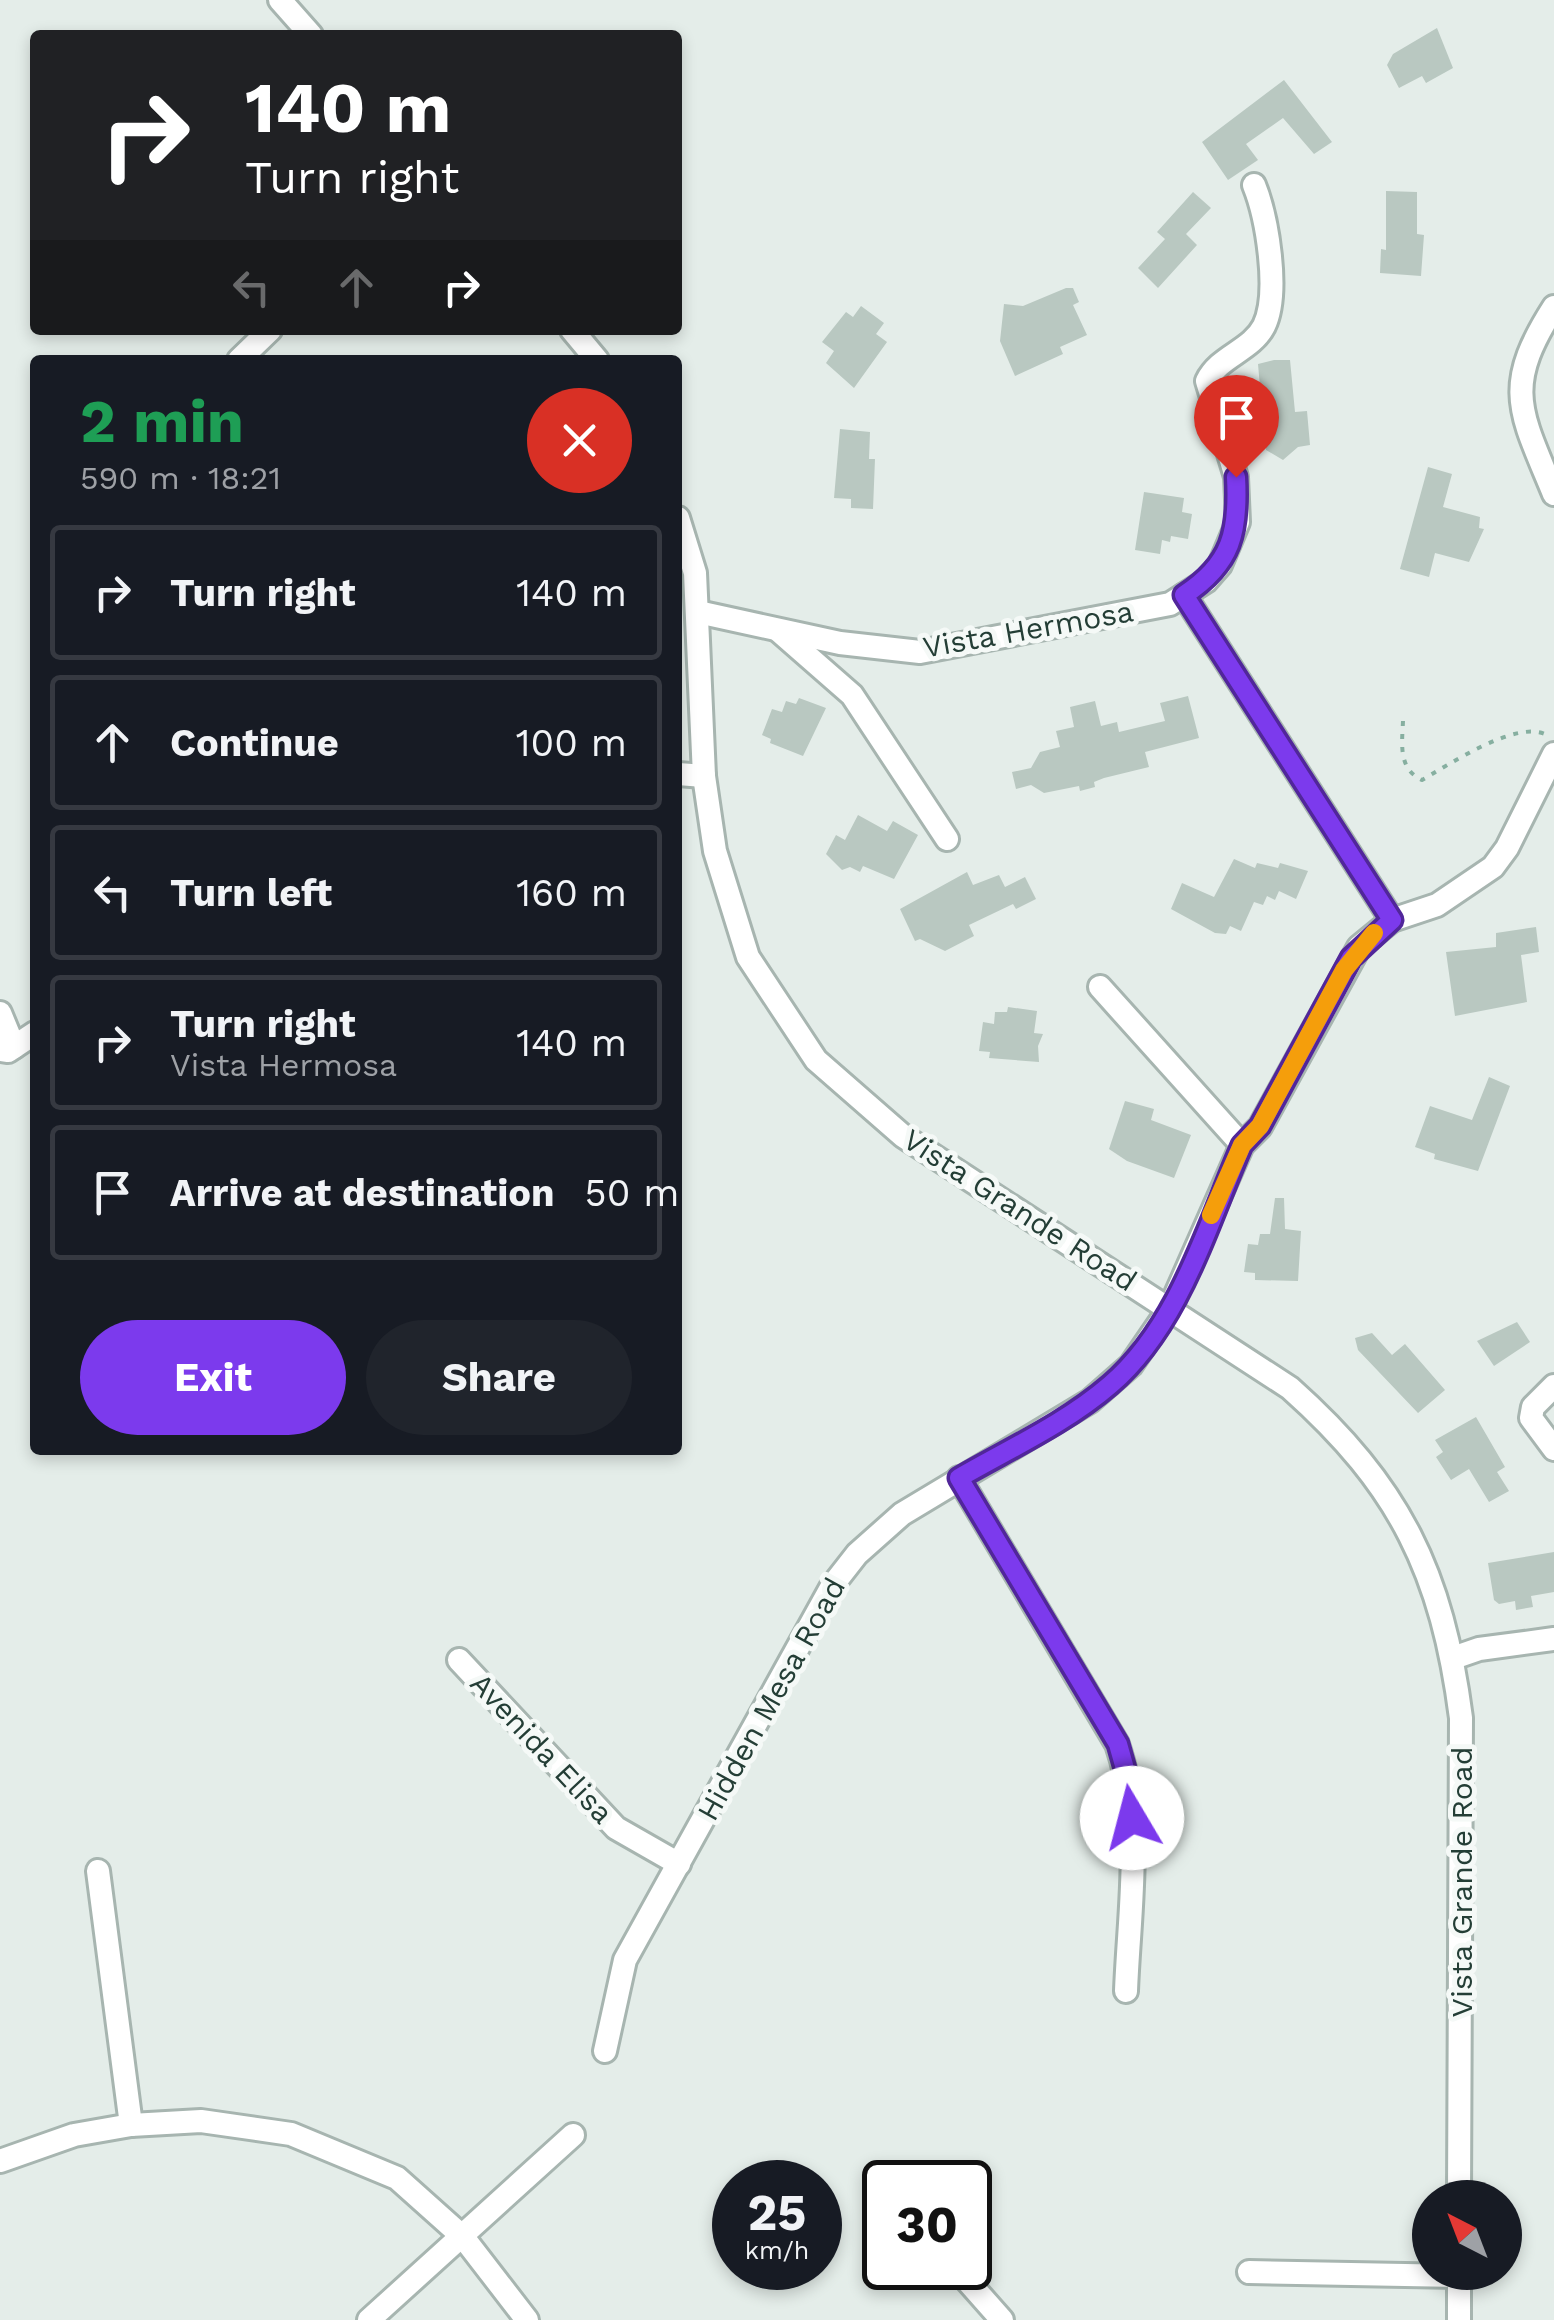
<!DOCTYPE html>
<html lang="en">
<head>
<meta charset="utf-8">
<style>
  :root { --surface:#171b24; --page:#20242c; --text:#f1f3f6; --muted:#9ea1a6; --line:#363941; --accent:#7c3aed }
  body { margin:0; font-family:"Work Sans",sans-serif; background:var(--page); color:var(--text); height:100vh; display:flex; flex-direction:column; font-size:38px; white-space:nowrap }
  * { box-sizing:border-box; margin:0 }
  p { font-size:32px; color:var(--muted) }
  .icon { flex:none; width:55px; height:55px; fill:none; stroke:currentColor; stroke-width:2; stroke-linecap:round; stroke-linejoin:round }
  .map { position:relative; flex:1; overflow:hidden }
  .side { position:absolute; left:30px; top:355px; width:652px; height:1100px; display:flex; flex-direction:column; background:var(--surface); border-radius:10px; box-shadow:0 5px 15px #0003 }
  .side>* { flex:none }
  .hud { position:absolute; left:30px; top:30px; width:652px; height:305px; border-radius:10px; box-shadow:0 5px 15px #0003; background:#202124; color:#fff; overflow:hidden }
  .needle { width:65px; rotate:318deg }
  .tools { position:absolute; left:1412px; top:2180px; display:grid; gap:20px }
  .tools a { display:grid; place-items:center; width:110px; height:110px; border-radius:50%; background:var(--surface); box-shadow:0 5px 15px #0003; font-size:50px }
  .speed { position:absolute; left:712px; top:2160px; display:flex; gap:20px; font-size:50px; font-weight:700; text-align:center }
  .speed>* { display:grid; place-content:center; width:130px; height:130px; border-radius:50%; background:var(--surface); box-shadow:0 5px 15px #0003; line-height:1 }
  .speed small { font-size:25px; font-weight:400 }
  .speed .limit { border:5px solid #111; border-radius:15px; background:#fff; color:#111 }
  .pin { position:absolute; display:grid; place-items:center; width:85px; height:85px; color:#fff; margin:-102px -42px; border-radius:50% 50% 50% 0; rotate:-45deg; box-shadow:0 0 10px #0007 }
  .pin .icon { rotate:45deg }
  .me { position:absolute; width:110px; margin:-55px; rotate:352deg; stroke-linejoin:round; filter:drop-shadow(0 0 8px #0008) }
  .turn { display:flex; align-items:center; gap:35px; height:210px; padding:0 50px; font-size:45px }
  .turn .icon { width:130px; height:130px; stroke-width:2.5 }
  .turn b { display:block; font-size:70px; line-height:85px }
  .lanes { display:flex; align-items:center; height:95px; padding:0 50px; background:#0003; justify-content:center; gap:50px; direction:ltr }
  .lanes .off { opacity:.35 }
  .round { display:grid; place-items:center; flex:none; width:105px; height:105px; border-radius:52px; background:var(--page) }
  .overview { display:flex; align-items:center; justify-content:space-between; height:170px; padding:0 50px }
  h1 { font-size:60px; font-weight:700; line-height:75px; color:#1e9e55 }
  .cta { display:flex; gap:20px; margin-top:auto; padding:20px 50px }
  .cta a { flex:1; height:115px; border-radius:60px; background:var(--accent); color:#fff; font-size:40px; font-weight:700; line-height:115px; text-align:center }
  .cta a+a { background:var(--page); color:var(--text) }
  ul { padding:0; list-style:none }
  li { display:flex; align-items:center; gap:30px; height:135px; margin:0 20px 15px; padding:0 30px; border:5px solid var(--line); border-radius:10px }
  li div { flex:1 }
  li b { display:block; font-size:38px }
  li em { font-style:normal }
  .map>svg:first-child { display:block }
  .building { fill:#b9c8c1 }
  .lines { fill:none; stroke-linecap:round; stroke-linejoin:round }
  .minor-casing { stroke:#a7b5b0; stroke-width:28 }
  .path { stroke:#86afa0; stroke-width:4; stroke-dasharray:5 8; stroke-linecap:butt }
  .minor { stroke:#fff; stroke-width:22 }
  .route-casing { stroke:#51269a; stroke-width:25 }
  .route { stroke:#7c3aed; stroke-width:18 }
  .slow { stroke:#f59e0b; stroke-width:18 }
  .labels { text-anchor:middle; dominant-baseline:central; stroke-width:10; stroke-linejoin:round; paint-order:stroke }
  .street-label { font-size:30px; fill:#243e36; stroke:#f5f9f7 }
</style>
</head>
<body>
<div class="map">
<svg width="1554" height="2320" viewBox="0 0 1554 2320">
  <rect width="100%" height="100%" fill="#e4ede9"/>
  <g class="building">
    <path d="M1437,28L1453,68L1426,83L1422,76L1399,88L1387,65L1393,54Z"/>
    <path d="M1284,80L1332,142L1314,154L1283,118L1246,144L1258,160L1228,180L1202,142Z"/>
    <path d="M1386,191L1417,192V234L1424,235L1421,276L1380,273L1381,249L1386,250Z"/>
    <path d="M1193,192L1211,208L1186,234L1197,245L1158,288L1138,268L1165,239L1157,232Z"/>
    <path d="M1066,288H1073L1079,302L1073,305L1087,335L1060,347L1063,354L1015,376L1000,341L1004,304L1023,306Z"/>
    <path d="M861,306L884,323L876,334L887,342L854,388L826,363L834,351L822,342L846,312L853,317Z"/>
    <path d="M1274,360H1290L1295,412L1307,411L1310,445L1298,447L1283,460L1266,450L1265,437L1257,438L1256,423L1263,422L1258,364Z"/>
    <path d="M840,429L870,432L869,459H875L873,509L851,508V499L834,498Z"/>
    <path d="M1428,467L1452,474L1443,507L1480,517L1479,528L1484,529L1469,562L1435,553L1429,577L1400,569Z"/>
    <path d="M1144,492L1184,498L1182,512L1192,514L1188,539L1171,536L1170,542L1162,540L1160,554L1135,550Z"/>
    <path d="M1188,696L1199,738L1145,752L1149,767L1104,778L1094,782L1095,787L1080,791L1079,786L1044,793L1031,785L1016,789L1012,772L1031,768L1040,752L1060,747L1056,731L1074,727L1070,707L1095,701L1101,726L1117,722L1119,732L1165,721L1160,703Z"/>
    <path d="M799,698L826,708L803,756L770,743L771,739L762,735L772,709L782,712L786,701L796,704Z"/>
    <path d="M858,815L887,831L893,821L918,835L894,879L863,866L860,872L850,867L842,870L826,854L836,835L845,840Z"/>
    <path d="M1234,859L1255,868L1257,863L1278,868L1280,863L1308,871L1296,899L1279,891L1275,900L1267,896L1263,905L1254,902L1241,931L1230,926L1226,934L1215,933L1171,909L1182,883L1214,897Z"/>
    <path d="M967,872L973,885L999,875L1005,887L1025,877L1036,899L1016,909L1013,904L969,925L974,936L945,951L920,939L915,941L900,909Z"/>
    <path d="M1536,927L1539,952L1521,955L1527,1002L1455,1016L1446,952L1496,947V933Z"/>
    <path d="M1008,1007L1037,1011L1034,1033L1043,1034L1038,1046L1039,1062L989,1058L990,1052L979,1051L983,1022L994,1024L995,1012H1007Z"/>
    <path d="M1489,1077L1510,1086L1478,1171L1434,1159L1435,1154L1415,1147L1430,1106L1472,1120Z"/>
    <path d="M1125,1101L1154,1109L1151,1120L1191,1135L1174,1178L1127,1161L1109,1149Z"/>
    <path d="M1275,1198H1284L1285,1229L1301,1231L1298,1281L1255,1280V1273L1244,1272L1248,1244L1258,1245L1260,1234H1270Z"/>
    <path d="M1517,1322L1530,1342L1494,1366L1477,1341Z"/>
    <path d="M1372,1333L1392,1355L1405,1344L1445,1390L1418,1413L1358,1350L1355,1338Z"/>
    <path d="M1476,1417L1505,1467L1497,1472L1509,1491L1489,1502L1469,1469L1451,1480L1436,1457L1443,1452L1435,1440Z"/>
    <path d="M1554,1552V1592L1531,1596L1533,1607L1516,1610L1515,1601L1499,1604L1494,1600L1488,1563Z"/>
  </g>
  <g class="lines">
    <defs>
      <g id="minor">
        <path d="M280,0L311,35"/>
        <path d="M1554,307C1502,388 1520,411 1554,494"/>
        <path d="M572,330L597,360"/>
        <path d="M239,360L270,330"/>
        <path d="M678,518L695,573L704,776L715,851L748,957L816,1060L903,1136L1290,1388C1400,1486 1442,1572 1461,1718L1459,2198"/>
        <path d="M1184,595L1392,920"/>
        <path d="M698,612L840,643L920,652L1170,604L1206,581L1220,565L1238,522L1236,477L1207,381C1219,356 1251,351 1264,326C1280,293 1267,217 1254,185"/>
        <path d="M780,632L852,695L947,839"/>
        <path d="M678,774L704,776"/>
        <path d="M1100,987L1242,1145"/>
        <path d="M0,1013L14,1047"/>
        <path d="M0,1050L8,1051L35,1033"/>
        <path d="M1554,1386L1533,1407L1531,1418L1554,1449"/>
        <path d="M959,1478L1117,1744C1144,1822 1129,1910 1126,1991"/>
        <path d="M1453,1658L1479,1649L1554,1639"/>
        <path d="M459,1660L616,1828L679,1864"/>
        <path d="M98,1871L131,2125"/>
        <path d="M605,2051L625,1960L832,1586L857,1554L902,1514L1090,1401L1131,1365L1170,1308L1242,1145L1260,1127L1359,947L1392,920L1437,905L1493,867L1507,848L1554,754"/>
        <path d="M0,2161L74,2135L131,2125L201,2121L291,2134L397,2178L463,2237L527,2320"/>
        <path d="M956,2268L1002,2320"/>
        <path d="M1249,2272L1459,2276"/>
        <path d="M369,2320L573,2135"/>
        <path d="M1459,2320V2272"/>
      </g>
    </defs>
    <use href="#minor" class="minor-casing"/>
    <path class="path" d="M1403,721C1402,744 1398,769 1422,780C1450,764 1514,721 1545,734"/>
    <use href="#minor" class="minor"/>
  </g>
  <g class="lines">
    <defs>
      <path id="route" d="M1132,1818L1129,1783L1118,1744L959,1478C1009,1449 1066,1423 1110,1385C1179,1326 1207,1226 1242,1145L1260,1126L1351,958L1392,920L1184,595C1232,564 1239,531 1236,477"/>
    </defs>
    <use href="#route" class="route-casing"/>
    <use href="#route" class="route"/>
    <path class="slow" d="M1211,1215L1242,1145L1260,1126L1344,970L1374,933"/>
  </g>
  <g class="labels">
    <g class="street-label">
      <text transform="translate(1028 629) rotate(-10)">Vista Hermosa</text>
      <text transform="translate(1020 1210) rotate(33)">Vista Grande Road</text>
      <text transform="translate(771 1699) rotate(-61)">Hidden Mesa Road</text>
      <text transform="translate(542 1748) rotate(47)">Avenida Elisa</text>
      <text transform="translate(1461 1882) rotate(-90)">Vista Grande Road</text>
    </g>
  </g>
</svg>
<div class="tools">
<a><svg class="needle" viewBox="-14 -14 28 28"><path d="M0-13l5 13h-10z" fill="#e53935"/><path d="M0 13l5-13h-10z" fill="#9ea1a6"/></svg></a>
</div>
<div class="speed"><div>25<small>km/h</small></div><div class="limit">30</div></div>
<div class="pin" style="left:1236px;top:477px;background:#d93025"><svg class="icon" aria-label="arrive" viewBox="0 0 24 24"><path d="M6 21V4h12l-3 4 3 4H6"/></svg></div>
<svg class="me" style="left:1132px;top:1818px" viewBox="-20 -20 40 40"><circle r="19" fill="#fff"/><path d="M0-13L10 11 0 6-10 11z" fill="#7c3aed"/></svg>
<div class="hud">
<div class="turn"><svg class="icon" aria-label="right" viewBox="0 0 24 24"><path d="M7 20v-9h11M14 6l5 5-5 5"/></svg><div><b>140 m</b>Turn right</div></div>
<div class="lanes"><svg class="icon off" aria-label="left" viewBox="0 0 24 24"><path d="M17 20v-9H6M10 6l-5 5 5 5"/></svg><svg class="icon off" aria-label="ahead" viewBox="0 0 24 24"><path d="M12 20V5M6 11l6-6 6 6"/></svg><svg class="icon" aria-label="right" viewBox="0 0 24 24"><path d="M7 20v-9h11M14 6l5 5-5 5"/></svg></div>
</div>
<section class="side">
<div class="overview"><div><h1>2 min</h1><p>590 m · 18:21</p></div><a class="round" style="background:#d93025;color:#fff"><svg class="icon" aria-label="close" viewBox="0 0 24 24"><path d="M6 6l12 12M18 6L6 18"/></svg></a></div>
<ul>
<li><svg class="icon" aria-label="right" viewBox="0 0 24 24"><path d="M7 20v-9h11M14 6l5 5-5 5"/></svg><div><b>Turn right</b></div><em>140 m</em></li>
<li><svg class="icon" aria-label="ahead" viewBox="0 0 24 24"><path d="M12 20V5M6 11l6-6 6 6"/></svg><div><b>Continue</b></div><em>100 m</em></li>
<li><svg class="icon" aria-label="left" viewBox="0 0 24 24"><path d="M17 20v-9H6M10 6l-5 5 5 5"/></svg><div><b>Turn left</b></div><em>160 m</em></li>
<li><svg class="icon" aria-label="right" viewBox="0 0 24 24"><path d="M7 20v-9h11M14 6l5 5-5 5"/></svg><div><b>Turn right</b><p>Vista Hermosa</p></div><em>140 m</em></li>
<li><svg class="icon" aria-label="arrive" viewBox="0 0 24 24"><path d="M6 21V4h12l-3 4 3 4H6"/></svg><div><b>Arrive at destination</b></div><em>50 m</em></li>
</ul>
<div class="cta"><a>Exit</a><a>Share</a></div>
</section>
</div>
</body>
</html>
